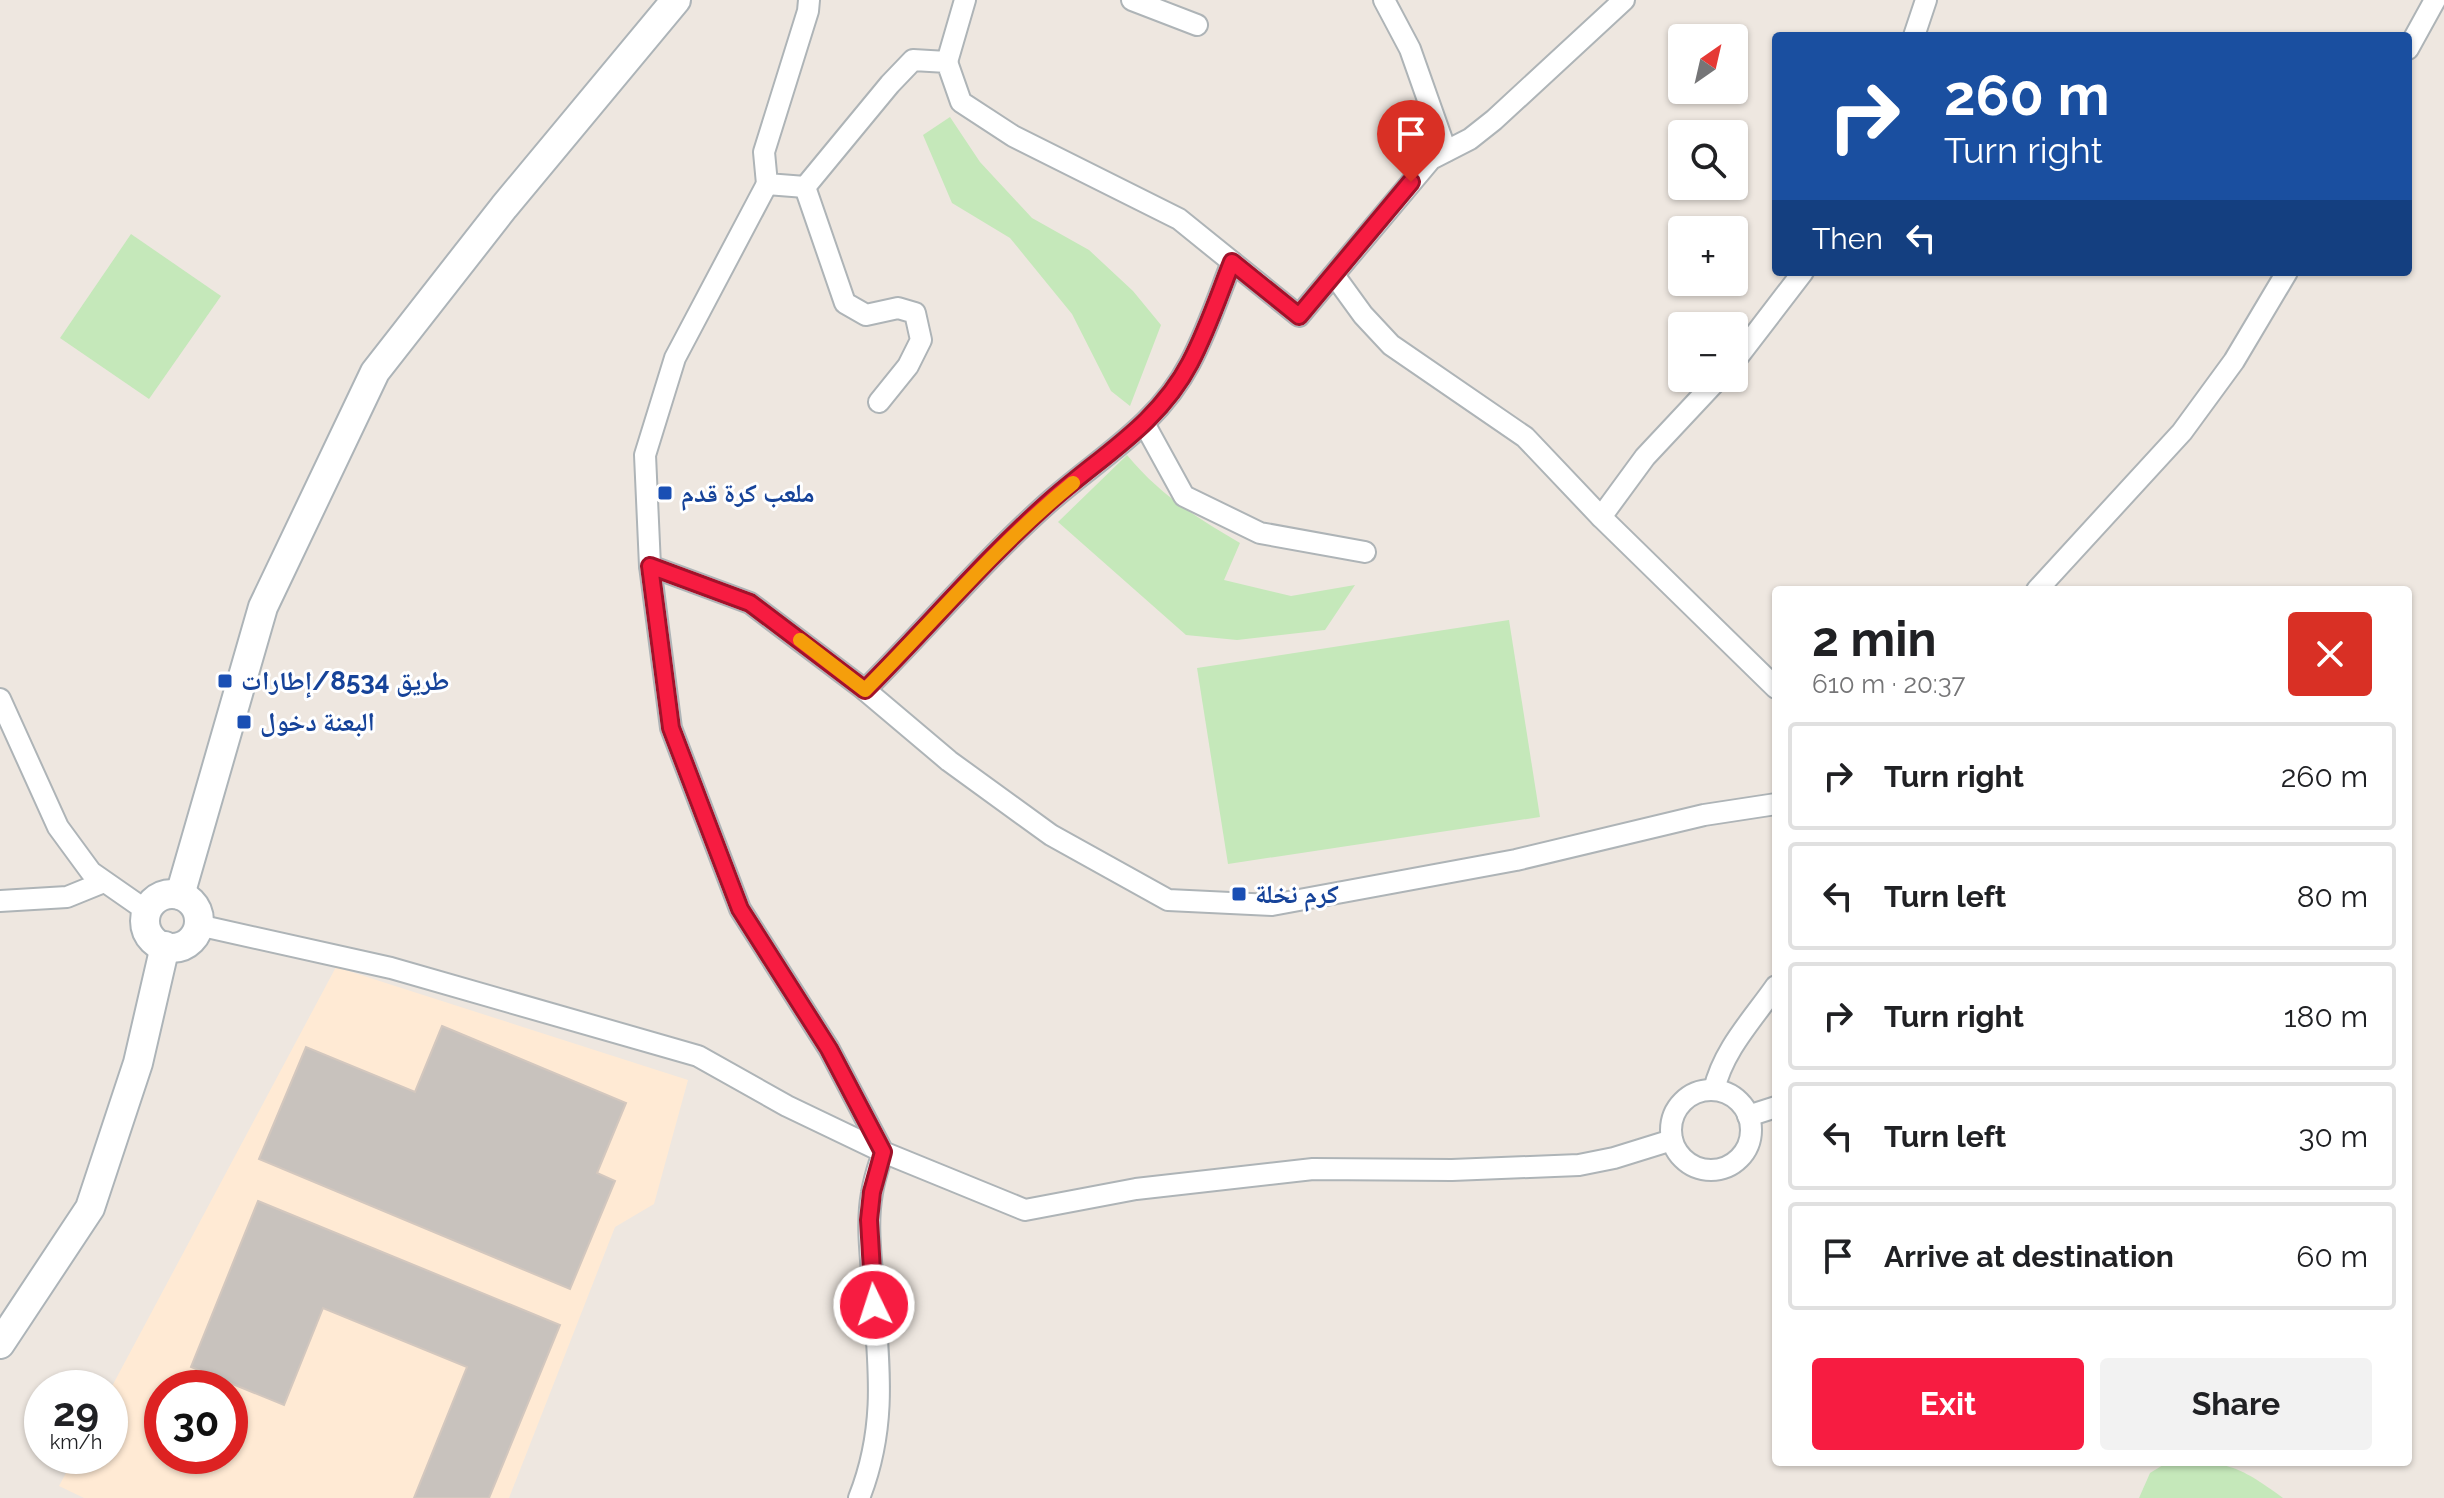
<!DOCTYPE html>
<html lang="en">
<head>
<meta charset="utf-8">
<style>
  :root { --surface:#fff; --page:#f2f2f2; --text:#202124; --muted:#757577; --line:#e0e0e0; --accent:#f71c41 }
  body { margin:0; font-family:Raleway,"Noto Naskh Arabic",sans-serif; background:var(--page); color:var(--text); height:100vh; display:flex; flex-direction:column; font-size:30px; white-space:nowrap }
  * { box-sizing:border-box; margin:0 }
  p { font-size:26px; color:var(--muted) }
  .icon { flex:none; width:44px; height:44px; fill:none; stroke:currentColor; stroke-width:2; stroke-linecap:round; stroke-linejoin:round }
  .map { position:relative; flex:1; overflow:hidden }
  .details { position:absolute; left:1772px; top:586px; width:640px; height:880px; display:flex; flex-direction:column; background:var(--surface); border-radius:8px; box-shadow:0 2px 6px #0004 }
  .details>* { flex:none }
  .banner { position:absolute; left:1772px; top:32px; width:640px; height:244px; border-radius:8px; box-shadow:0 2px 6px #0004; background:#1a4fa0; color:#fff; overflow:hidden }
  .needle { width:52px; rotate:34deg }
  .buttons { position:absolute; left:1668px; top:24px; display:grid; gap:16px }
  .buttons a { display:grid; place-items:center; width:80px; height:80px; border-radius:8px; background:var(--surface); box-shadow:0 2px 6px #0004; font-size:40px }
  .speed { position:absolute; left:24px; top:1370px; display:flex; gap:16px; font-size:40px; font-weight:700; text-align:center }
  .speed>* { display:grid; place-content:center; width:104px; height:104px; border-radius:50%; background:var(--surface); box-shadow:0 2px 6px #0004; line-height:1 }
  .speed small { font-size:20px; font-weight:400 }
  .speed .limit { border:12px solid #d22; background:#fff; color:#111 }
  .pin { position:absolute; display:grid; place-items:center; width:68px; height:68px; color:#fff; margin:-82px -34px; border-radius:50% 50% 50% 0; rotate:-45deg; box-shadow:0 0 8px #0007 }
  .pin .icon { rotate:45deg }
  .me { position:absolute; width:88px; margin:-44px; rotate:356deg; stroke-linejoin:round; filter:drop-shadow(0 0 6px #0008) }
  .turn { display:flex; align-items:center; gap:28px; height:168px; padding:0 40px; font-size:36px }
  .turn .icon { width:104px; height:104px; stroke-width:2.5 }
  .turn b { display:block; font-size:56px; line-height:68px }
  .then { display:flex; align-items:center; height:76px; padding:0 40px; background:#0003; gap:16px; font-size:30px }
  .round { display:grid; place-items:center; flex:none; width:84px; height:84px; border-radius:8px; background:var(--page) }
  .overview { display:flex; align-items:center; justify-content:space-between; height:136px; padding:0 40px }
  h1 { font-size:48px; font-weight:700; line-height:60px }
  .primary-button { display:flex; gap:16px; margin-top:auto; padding:16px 40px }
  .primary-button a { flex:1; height:92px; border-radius:8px; background:var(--accent); color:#fff; font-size:32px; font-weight:700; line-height:92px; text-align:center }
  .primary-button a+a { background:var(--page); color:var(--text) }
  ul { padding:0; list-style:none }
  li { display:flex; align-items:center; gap:24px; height:108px; margin:0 16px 12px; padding:0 24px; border:4px solid var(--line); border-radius:8px }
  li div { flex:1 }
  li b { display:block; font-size:30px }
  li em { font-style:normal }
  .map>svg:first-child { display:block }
  .commercial { fill:#ffead4; fill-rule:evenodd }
  .green { fill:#c5e8ba }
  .building { fill:#c8c2bd; stroke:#d3c7be; stroke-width:2 }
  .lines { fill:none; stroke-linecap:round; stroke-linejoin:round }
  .street-casing { stroke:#aeb4b7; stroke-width:24 }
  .secondary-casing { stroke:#adb4b8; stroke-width:32 }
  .street { stroke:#fff; stroke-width:20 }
  .secondary { stroke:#fff; stroke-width:28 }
  .route-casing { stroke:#a1122a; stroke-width:20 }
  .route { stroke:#f71c41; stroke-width:14 }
  .slow { stroke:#f59e0b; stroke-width:14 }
  .transit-dot { fill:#1a4fb4; stroke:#fff; stroke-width:3 }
  .labels { text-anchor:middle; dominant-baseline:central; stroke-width:6; stroke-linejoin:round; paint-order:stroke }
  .transit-label { font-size:26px; font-weight:bold; fill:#164399; stroke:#fff; text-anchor:start }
</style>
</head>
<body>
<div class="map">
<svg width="2444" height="1498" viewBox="0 0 2444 1498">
  <rect width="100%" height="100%" fill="#eee7e0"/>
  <path class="commercial" d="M336,967L688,1080L654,1204L615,1227L509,1498H84L59,1486L75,1456H110V1390ZM162,1388H230V1456H162Z"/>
  <g class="green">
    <path d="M950,117L980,162L1032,218L1089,250L1133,291L1161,325L1130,406L1111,391L1072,314L1010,238L952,203L923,135Z"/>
    <path d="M131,234L221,296L149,399L60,338Z"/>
    <path d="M1127,455C1160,495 1196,517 1240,543L1224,580L1291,596L1355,585L1325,630L1237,640L1186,635L1058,522Z"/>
    <path d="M1509,620L1540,817L1228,864L1197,668Z"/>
    <path d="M2168,1462C2227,1462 2235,1463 2283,1498H2139L2150,1473Z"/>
  </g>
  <g class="building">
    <path d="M442,1026L626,1103L597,1173L615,1181L570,1289L259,1159L306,1047L415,1092Z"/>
    <path d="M258,1201L560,1325L489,1498H414L467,1367L323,1308L284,1405L191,1367Z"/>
  </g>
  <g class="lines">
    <defs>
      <g id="street">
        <path d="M809,0L808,11L764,152L767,184L805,187L890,84L913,60L947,62L961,102L1013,136L1179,219L1299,316L1431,159L1470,139L1494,120L1624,0"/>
        <path d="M1132,0L1197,25"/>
        <path d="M1384,0L1410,49L1446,151"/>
        <path d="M1914,36L1926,0"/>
        <path d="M2408,49L2435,0"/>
        <path d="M947,62L965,0"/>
        <path d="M767,184L675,358L645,455L650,566L671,728L740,909L829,1049L883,1152L1025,1210L1136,1189L1313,1169L1452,1170L1579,1165L1614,1158L1672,1140"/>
        <path d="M805,187L845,303L866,315L898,308L915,313L921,340L908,366L879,402"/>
        <path d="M1334,275L1363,315L1391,345L1525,437L1601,517L1776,688"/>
        <path d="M1734,362L1803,272"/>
        <path d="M1145,425L1184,496L1260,533L1365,552"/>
        <path d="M1601,517L1645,457L1719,378"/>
        <path d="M650,566L750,603L865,690L949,761L1051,835L1168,900L1272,905L1516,860L1704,815L1776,804"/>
        <path d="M2037,590L2182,432L2234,361L2287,272"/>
        <path d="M865,690C927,628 983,561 1048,503C1100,457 1157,426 1190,363C1207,331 1219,295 1232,262"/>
        <path d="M0,699L58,827L91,872L147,911"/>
        <path d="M0,901L67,897L104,882"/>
        <path d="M198,925L391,968L698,1056L787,1106L883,1152C879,1165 874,1179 872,1193C867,1220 870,1247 872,1273C877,1354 890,1420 859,1498"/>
        <path d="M1714,1090C1723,1050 1753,1019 1776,986"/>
        <circle cx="1711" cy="1130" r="40"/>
        <path d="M1748,1116L1776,1107"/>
      </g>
      <g id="secondary">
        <circle cx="172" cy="921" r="27"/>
        <path d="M180,895L263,607L375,372L504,207L676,0"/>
        <path d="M0,1344L90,1208L138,1063L165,946"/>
      </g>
    </defs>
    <use href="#street" class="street-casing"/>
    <use href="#secondary" class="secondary-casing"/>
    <use href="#street" class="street"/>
    <use href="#secondary" class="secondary"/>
  </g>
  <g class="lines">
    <defs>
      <path id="route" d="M874,1305L869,1220L872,1192L883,1152L829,1049L740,909L671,728L650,566L750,603L865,690C927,628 983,561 1048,503C1099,457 1157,426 1190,363C1207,331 1219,295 1232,262L1299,316L1411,182"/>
    </defs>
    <use href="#route" class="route-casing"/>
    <use href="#route" class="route"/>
    <path class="slow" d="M800,640L865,690C934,621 997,545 1073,483"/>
  </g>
  <g class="transit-dot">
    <rect x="657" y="485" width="16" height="16" rx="4"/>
    <rect x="217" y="673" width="16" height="16" rx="4"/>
    <rect x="236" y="714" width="16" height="16" rx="4"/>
    <rect x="1231" y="886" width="16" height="16" rx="4"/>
  </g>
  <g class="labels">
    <g class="transit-label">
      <text x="681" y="493">ملعب كرة قدم</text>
      <text x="241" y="681">طريق 8534/إطارات</text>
      <text x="260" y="722">البعنة دخول</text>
      <text x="1255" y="894">كرم نخلة</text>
    </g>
  </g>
</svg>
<div class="buttons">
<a><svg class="needle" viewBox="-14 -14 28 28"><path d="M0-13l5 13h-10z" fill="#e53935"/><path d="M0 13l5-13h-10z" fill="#757577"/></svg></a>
<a><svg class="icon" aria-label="search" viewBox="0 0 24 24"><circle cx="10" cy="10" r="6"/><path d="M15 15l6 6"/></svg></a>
<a>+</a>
<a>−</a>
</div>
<div class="speed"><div>29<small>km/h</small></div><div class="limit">30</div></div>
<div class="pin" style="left:1411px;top:182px;background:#d93025"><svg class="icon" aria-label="arrive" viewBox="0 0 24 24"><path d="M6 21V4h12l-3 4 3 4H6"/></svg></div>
<svg class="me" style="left:874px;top:1305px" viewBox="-20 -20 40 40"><circle r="17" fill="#f71c41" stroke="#fff" stroke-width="3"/><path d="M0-11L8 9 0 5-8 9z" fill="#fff"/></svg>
<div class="banner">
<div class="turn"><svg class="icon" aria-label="right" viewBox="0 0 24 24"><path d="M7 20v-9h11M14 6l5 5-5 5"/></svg><div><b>260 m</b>Turn right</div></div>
<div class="then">Then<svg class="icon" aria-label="left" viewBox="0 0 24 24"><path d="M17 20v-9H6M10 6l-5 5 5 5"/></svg></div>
</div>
<section class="details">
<div class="overview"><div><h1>2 min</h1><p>610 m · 20:37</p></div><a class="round" style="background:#d93025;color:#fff"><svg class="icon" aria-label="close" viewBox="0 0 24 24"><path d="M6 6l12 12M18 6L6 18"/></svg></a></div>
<ul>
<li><svg class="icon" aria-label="right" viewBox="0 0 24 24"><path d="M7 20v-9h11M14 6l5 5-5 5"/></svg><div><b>Turn right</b></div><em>260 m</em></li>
<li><svg class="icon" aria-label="left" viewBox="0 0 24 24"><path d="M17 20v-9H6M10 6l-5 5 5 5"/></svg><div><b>Turn left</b></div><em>80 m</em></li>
<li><svg class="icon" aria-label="right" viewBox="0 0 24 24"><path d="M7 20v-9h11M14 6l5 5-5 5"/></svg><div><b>Turn right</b></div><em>180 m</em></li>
<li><svg class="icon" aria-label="left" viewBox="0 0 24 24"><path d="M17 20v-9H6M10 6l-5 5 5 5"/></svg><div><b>Turn left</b></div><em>30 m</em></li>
<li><svg class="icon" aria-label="arrive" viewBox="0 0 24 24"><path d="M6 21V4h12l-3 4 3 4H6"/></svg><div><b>Arrive at destination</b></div><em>60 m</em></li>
</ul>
<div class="primary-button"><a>Exit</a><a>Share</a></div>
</section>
</div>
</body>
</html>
